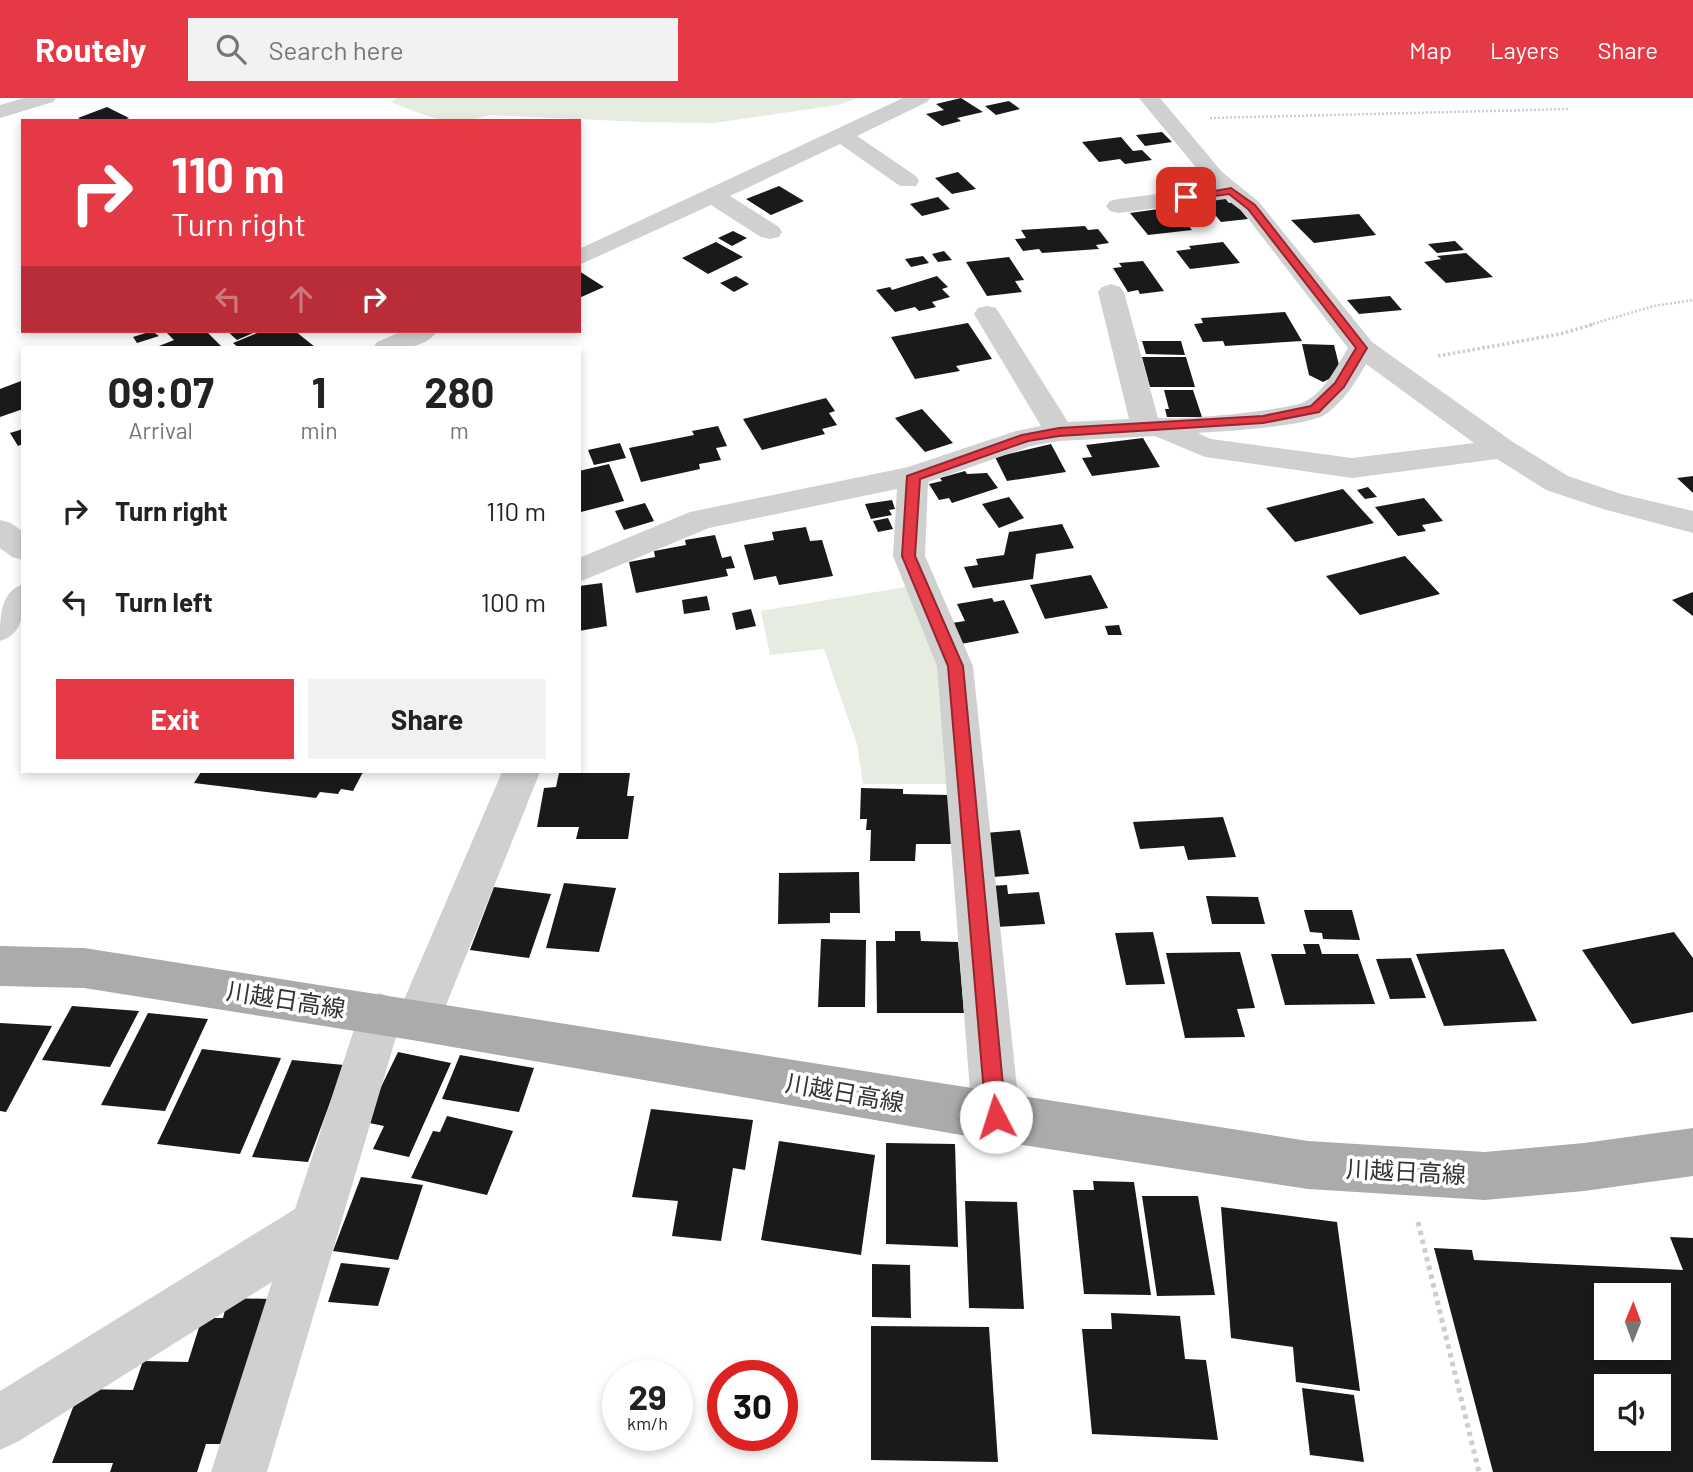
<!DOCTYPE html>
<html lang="en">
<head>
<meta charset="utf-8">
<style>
  :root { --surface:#fff; --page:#f2f2f2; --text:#222; --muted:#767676; --accent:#e63946 }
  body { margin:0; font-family:Barlow,"Noto Sans JP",sans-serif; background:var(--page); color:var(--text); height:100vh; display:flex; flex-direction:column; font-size:26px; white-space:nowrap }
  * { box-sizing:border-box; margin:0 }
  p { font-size:23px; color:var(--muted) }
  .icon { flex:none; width:38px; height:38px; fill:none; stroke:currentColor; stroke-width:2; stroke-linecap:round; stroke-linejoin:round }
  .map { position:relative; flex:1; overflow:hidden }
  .drawer { position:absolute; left:21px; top:248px; width:560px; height:427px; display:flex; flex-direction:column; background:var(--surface); border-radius:0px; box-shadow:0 4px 10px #0003 }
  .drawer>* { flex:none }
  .guide { position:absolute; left:21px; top:21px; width:560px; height:214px; border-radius:0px; box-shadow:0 4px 10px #0003; background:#e63946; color:#fff; overflow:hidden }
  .needle { width:46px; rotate:1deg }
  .fabs { position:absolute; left:1594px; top:1185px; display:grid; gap:14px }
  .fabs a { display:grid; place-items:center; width:77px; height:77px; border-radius:0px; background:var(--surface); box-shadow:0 4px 10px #0003; font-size:35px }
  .speed { position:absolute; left:602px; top:1262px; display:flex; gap:14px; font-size:35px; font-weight:700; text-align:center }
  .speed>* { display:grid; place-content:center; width:91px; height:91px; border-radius:50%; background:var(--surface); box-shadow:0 4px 10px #0003; line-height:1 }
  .speed small { font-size:18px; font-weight:400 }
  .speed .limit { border:10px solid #d22; background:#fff; color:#111 }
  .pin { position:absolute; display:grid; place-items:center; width:60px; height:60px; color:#fff; margin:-30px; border-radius:14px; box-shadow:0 4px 10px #0006 }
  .me { position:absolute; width:77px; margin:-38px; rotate:355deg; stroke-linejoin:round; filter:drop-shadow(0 0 5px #0008) }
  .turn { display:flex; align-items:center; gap:24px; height:147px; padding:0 35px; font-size:32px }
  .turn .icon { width:91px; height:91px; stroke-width:2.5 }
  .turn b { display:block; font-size:49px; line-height:60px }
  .lanes { display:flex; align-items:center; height:66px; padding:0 35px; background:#0003; justify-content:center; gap:35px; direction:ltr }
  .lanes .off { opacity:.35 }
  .eta { display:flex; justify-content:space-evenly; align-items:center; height:119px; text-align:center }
  .eta b { font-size:42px; font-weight:700; line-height:49px }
  .action { display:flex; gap:14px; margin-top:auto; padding:14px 35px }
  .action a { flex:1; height:80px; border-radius:0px; background:var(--accent); color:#fff; font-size:28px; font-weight:700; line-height:80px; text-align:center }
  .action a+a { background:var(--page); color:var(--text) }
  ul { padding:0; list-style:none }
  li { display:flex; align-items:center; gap:21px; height:91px; padding:0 35px }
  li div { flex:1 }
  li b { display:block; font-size:26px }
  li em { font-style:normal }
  header { display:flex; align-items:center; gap:42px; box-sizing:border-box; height:98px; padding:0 35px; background:var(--accent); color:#fff }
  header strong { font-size:33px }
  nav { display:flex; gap:38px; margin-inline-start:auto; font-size:24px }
  .search { width:490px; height:63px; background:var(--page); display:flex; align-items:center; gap:18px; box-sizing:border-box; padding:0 24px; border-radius:0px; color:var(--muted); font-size:26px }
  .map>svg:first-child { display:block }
  .green { fill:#e6ecdf }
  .building { fill:#1a1a1a; fill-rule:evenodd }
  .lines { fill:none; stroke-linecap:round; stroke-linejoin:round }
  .path-far2 { stroke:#cdcdcd; stroke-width:2.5; stroke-dasharray:2 2; stroke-linecap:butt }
  .path-far1 { stroke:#cdcdcd; stroke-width:3.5; stroke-dasharray:2.5 2.5; stroke-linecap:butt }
  .path { stroke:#cdcdcd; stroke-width:5; stroke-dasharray:4.5 4.5; stroke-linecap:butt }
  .minor { fill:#d0d0d0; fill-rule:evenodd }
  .major { fill:#ababab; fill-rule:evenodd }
  .route { fill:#e63946; stroke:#96252e; stroke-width:2 }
  .labels { text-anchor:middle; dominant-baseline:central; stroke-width:7; stroke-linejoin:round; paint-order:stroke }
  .near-street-label { font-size:24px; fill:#333; stroke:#fff }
</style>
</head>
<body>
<header>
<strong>Routely</strong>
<div class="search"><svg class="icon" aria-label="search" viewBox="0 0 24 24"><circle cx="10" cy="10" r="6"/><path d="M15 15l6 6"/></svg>Search here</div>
<nav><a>Map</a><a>Layers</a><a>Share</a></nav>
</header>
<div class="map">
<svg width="1693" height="1374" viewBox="0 0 1693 1374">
  <rect width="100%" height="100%" fill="#fff"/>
  <g class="green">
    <path d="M397,0H859L838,7L714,25L642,24L490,17C447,29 431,20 391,4Z"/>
    <path d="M906,489L941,561L949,686H863L857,646L824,551L770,557L761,513Z"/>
  </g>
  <g class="building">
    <path d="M961,0L983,14L957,20L961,23L942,28L926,16L944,12L936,6Z"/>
    <path d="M1009,3L1020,11L996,17L985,8Z"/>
    <path d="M107,9L129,20L121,23H84L78,20Z"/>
    <path d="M1162,34L1172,44L1145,48L1136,37Z"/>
    <path d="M1121,39L1133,53L1142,52L1152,62L1125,66L1120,61L1099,64L1082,44Z"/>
    <path d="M958,74L976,91L952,96L935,80Z"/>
    <path d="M779,88L804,103L771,117L746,101Z"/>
    <path d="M938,99L950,111L922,118L910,106Z"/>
    <path d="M1225,100L1229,105L1234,104L1248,121L1221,124L1212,113L1202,114L1194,104Z"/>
    <path d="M1173,109L1192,132L1148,137L1130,115Z"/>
    <path d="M1359,116L1376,137L1314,145L1291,122Z"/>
    <path d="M1085,128L1088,132L1098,131L1109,145L1096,147L1099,151L1042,155L1039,151L1023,153L1015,141L1026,140L1021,132Z"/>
    <path d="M733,133L747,140L732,148L718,140Z"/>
    <path d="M1455,143L1464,152L1437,155L1428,146Z"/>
    <path d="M716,144L743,159L708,176L682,160Z"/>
    <path d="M1223,144L1240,165L1190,171L1176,153L1191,151L1189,148Z"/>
    <path d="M944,153L952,162L938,164L932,156Z"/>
    <path d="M1466,155L1493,179L1446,185L1424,164L1441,161L1437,158Z"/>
    <path d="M923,158L929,165L911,169L905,161Z"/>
    <path d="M1009,159L1024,182L1015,183L1022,194L987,198L966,164Z"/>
    <path d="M1143,163L1164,193L1140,196L1138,192L1128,194L1113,170L1122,169L1119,165Z"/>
    <path d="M579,173L604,189L579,200Z"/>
    <path d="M736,178L749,186L734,194L720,185Z"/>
    <path d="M937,178L948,189L942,191L950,199L932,204L936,209L919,213L915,209L895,214L876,192L890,189L892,192Z"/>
    <path d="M1390,198L1402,212L1359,216L1347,202Z"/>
    <path d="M1285,214L1302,243L1225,248L1223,243L1203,244L1194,226L1203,225L1201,220Z"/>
    <path d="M968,225L992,261L956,268L960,273L915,281L891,239Z"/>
    <path d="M152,233L159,238L137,245L133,239Z"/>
    <path d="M173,233H206L223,250H154L174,242L167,235Z"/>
    <path d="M227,233H258L237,242Z"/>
    <path d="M262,233H295L315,249L239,250L233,245Z"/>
    <path d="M1142,243H1181L1185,257L1146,256Z"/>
    <path d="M1302,246L1334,247L1341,275L1323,284L1309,277Z"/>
    <path d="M1142,259H1186L1195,289H1150Z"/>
    <path d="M21,283L23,311L0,319V291Z"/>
    <path d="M1164,292H1193L1202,319H1167L1165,311H1169Z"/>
    <path d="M826,300L835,313L829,315L837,327L822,331L825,336L762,352L743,321Z"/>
    <path d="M922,311L953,345L925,354L895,320Z"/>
    <path d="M718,328L727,348L716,350L721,362L699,366L700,371L641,384L629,350L694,337L692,333Z"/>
    <path d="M23,331V346L18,348L10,335Z"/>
    <path d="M1143,340L1160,369L1092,378L1082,360L1092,359L1086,347Z"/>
    <path d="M620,345L626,360L594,367L588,352Z"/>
    <path d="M1051,346L1066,374L1007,383L995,359Z"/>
    <path d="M609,366L624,403L581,414L579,373Z"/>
    <path d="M965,373L967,376L987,375L998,390L952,405L949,400L939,402L929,386L942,383L940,380Z"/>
    <path d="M1693,378V395L1677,380Z"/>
    <path d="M1368,389L1377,399L1365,401L1357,392Z"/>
    <path d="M1343,391L1374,425L1295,444L1266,410Z"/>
    <path d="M1009,399L1024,420L999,430L982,406Z"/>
    <path d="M1424,400L1443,423L1422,427L1426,433L1398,438L1375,409Z"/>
    <path d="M892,402L895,411L889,412L892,417L871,421L865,406Z"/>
    <path d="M645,405L654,423L624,432L615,413Z"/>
    <path d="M888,420L893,431L878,434L873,423Z"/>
    <path d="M1062,426L1074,450L1036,456L1033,481L973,490L964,469L978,467L976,461L1004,457L1009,434Z"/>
    <path d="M806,429L810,443L822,442L833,478L779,487L776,478L754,482L744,447L774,442L772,434Z"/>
    <path d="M715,437L722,460L731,458L735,470L726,471L728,478L636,495L629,464L655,459L654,453L686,447L685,442Z"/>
    <path d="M1405,458L1440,496L1360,517L1326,478Z"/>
    <path d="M1091,477L1108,510L1045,521L1030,487Z"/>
    <path d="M602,485L607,528L579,533V488Z"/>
    <path d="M1693,494V518L1672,502Z"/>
    <path d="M707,498L710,512L684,516L682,502Z"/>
    <path d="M992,500L994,504L1004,502L1019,535L961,546L952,525L965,523L957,506Z"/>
    <path d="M751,511L756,528L736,532L732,515Z"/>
    <path d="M1119,527L1122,537H1108L1105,528Z"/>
    <path d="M201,674H363L353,693L341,691L338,696L320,694L316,700L194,685Z"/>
    <path d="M559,675H630L627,698H634L628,741H576L579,729H537L544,690L556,689Z"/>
    <path d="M861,690L903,691V696L949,697L951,746H916L915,763H870L871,732H866L867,721H860Z"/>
    <path d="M1223,719L1236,759L1188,762L1184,748L1140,751L1133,724Z"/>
    <path d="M1020,732L1029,776L993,779L985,735Z"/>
    <path d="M859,774L860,815H830V825L778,826L779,775Z"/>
    <path d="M564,785L616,790L599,854L546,850Z"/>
    <path d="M1007,787L1008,796L1039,794L1045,826L996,829L988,788Z"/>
    <path d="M494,789L551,796L529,860L470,852Z"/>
    <path d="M1206,798L1258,799L1265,826H1212Z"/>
    <path d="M1304,812H1352L1360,842L1323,841L1322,835L1310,834Z"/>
    <path d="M895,833H920L921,843L958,844L964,915H877L876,843H895Z"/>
    <path d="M1153,834L1165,886L1126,887L1115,835Z"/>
    <path d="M1674,834L1693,860V914L1632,926L1582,852Z"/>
    <path d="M821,841L866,842L865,909H818Z"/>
    <path d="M1303,846H1319L1322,856H1358L1375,906L1285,907L1271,856H1306Z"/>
    <path d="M1504,851L1537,923L1444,928L1416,856Z"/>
    <path d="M1240,854L1255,910L1237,911L1245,939L1185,940L1166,855Z"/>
    <path d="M1411,860L1426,900L1390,901L1376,861Z"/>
    <path d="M72,908L139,913L110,969L42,962Z"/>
    <path d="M148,915L208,921L165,1013L101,1007Z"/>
    <path d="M0,925L52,928L6,1014L0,1013Z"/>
    <path d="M202,951L281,960L240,1056L157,1046Z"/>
    <path d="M398,954L451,965L409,1059L373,1051L384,1028L364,1024Z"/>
    <path d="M460,957L534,970L519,1014L442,1001Z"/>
    <path d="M292,962L344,967L308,1064L252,1059Z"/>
    <path d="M651,1011L753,1022L745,1072L733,1070L721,1143L672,1138L678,1103L632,1099Z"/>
    <path d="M447,1018L513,1033L487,1097L411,1080L433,1033L440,1034Z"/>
    <path d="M779,1043L875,1057L861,1157L761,1142Z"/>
    <path d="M886,1045L955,1046L958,1149L886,1146Z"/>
    <path d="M361,1079L423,1087L398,1162L333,1153Z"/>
    <path d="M1093,1083L1134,1084L1151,1197L1084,1196L1073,1092H1094Z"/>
    <path d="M1142,1098H1198L1215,1197L1157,1198Z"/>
    <path d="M965,1103L1017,1104L1024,1211L969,1210Z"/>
    <path d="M1221,1109L1337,1124L1360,1293L1296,1284L1293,1249L1231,1240Z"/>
    <path d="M1670,1139L1693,1140V1374H1493L1434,1150L1472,1152L1474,1162L1683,1172ZM1606,1197H1659V1250H1606ZM1606,1288H1659V1340H1606Z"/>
    <path d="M341,1165L390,1170L378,1208L328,1204Z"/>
    <path d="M872,1166L910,1167L911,1220L872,1219Z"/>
    <path d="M228,1200L270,1201L227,1346H206L197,1374H110L113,1365H52L80,1291L133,1292L143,1263L188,1264L202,1220H223Z"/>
    <path d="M1111,1215L1180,1218L1185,1261L1206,1262L1218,1342L1092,1336L1082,1231H1112Z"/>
    <path d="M871,1228L989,1229L998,1364L871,1362Z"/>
    <path d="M1302,1290L1354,1297L1364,1364L1310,1357Z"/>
  </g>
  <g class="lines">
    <g class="path-far2">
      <path d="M1210,20L1569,11"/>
      <path d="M1589,227L1654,208L1693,202"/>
    </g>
    <path class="path-far1" d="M1438,258L1560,236L1595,226"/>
    <path class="path" d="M1418,1124L1479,1374"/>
    <g class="minor">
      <path d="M24,0H56L53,4L0,20V7Z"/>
      <path d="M903,0H930L927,4L857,38L916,78L919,83L916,88H900L840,46L730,98L779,129L782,134L779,139L770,141L761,139L711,107L579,167V151Z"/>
      <path d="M1139,0H1160L1222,74L1259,104L1372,244L1513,344L1568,378L1621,396L1693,413V435L1603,411L1546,392L1497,361L1352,380L1205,359L1155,338L1059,343L1031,348L928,384L925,458L973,568L1020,1019L1013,1036L996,1043L979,1036L972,1019L937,568L893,458L897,391L709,430L579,484V460L690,414L908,369L1016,333L1041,328L974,216L978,210L987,208L996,210L1068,324L1129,321L1098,194L1102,189L1111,186L1120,189L1124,194L1158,320C1182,322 1283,313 1304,304C1324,295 1337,268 1348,250L1243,114L1226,101L1118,115L1110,113L1106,108L1110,103L1118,101L1212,89ZM1366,266L1474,345L1352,360L1211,341L1198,335C1224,333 1306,329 1326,316C1344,303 1356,284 1366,266Z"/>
      <path d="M403,233H437C424,253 394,251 373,250L377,244Z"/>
      <path d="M0,422L11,425L23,434V462L12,459L0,450Z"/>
      <path d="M23,486C23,510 27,534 0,543C0,519 0,494 23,486Z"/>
      <path d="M502,674H540L434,937L418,943L402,937L399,929L267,1374H211L272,1184L19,1343L0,1352V1293L295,1111L364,901L380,895L396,901L400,911Z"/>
    </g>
    <path class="major" d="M0,848L84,850L1308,1043L1485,1054L1584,1045L1693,1030V1078L1584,1093L1485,1102L1308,1091L996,1043L418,943L84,890L0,888Z"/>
  </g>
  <path class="route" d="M1231,90L1255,107L1367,250L1344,289L1319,314L1263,325L1059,338L1028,343L920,381L915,458L963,568L1006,1019L1003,1026L996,1029L989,1026L986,1019L948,568L902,458L907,378L1022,337L1059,330L1263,318L1311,308L1335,285L1356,250L1248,111L1229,96L1186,102L1181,99Z"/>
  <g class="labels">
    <g class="near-street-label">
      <text transform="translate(286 901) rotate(9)">川越日高線</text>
      <text transform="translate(845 994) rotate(10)">川越日高線</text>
      <text transform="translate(1406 1073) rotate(3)">川越日高線</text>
    </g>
  </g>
</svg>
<div class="fabs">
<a><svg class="needle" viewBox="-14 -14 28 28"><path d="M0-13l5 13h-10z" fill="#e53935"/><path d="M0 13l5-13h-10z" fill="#767676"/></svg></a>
<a><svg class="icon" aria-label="sound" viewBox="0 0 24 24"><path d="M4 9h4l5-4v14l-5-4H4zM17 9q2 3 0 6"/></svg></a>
</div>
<div class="speed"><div>29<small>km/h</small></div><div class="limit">30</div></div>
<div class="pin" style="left:1186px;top:99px;background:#d93025"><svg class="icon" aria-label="arrive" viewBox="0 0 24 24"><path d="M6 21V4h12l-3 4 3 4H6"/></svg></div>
<svg class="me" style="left:996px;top:1019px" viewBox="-20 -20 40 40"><circle r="19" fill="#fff"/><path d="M0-13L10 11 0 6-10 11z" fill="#e63946"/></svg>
<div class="guide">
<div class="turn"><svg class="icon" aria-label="right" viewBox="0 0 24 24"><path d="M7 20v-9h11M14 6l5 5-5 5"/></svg><div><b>110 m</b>Turn right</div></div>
<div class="lanes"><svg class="icon off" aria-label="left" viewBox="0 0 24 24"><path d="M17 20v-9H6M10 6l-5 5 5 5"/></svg><svg class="icon off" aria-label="ahead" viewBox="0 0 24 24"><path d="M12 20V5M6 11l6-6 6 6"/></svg><svg class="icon" aria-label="right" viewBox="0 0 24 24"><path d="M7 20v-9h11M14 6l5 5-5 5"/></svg></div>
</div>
<section class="drawer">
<div class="eta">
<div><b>09:07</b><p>Arrival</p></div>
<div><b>1</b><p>min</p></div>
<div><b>280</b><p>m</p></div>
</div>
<ul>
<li><svg class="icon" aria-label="right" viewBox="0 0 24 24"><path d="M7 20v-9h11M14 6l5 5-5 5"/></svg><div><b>Turn right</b></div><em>110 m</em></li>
<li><svg class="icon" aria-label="left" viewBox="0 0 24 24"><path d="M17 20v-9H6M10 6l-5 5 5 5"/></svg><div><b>Turn left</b></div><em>100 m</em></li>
</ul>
<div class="action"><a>Exit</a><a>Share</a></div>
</section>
</div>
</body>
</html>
